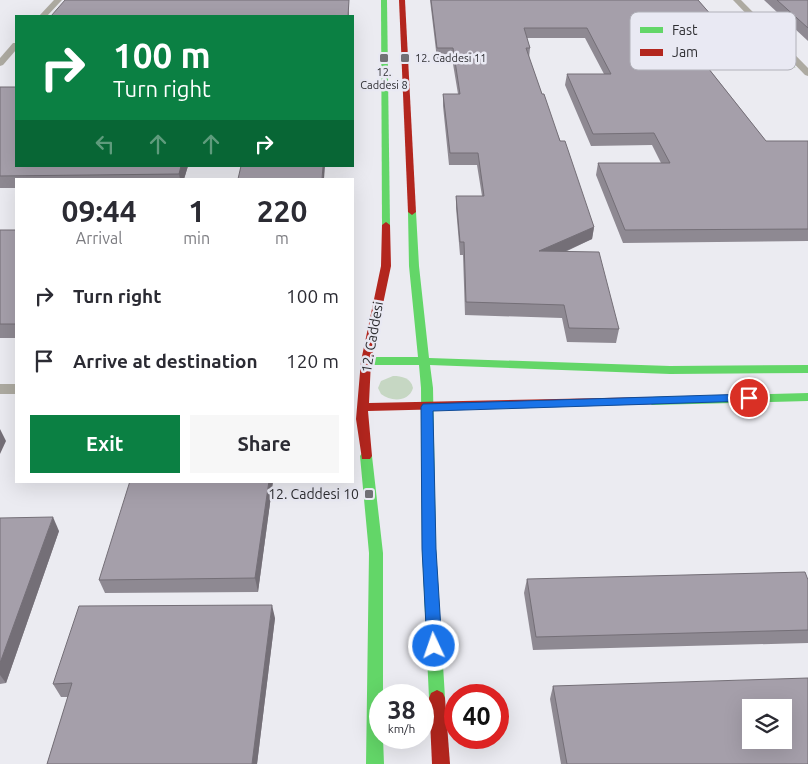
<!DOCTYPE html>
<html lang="en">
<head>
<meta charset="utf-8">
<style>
  :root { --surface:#fff; --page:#f7f7f7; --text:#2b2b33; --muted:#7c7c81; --accent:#0b8043 }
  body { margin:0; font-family:Ubuntu,sans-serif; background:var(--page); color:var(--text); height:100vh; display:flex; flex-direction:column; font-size:19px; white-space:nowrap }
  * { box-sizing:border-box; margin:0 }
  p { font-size:16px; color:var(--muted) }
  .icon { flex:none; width:28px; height:28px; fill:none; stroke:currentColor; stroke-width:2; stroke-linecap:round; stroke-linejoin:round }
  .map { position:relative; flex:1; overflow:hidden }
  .details { position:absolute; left:15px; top:178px; width:339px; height:305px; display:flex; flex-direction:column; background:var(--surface); border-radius:0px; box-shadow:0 5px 20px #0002 }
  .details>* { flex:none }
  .banner { position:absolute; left:15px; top:15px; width:339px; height:152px; border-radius:0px; box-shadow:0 5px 20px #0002; background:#0b8043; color:#fff; overflow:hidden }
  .tools { position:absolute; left:742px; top:699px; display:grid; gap:10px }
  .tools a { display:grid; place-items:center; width:50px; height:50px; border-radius:0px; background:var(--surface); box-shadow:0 5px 20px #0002; font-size:25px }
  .speed { position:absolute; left:369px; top:684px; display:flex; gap:10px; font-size:25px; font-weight:700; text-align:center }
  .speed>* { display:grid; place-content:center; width:65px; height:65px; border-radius:50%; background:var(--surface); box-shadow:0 5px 20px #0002; line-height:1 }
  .speed small { font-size:12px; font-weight:400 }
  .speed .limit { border:8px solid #d22; background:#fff; color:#111 }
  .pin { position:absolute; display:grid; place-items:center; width:42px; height:42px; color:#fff; margin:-21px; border:2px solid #fff; border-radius:50%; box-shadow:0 1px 5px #0007 }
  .me { position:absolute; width:55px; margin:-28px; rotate:357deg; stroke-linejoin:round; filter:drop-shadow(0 0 4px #0008) }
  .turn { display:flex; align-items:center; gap:18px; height:105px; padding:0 15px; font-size:22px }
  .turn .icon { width:65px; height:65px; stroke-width:2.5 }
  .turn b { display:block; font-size:35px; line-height:42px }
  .lanes { display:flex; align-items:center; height:48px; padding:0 15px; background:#0003; justify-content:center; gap:25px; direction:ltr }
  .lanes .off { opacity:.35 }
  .eta { display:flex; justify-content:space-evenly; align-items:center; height:85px; text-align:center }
  .eta b { font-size:30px; font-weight:600; line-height:35px }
  .button { display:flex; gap:10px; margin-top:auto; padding:10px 15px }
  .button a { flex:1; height:58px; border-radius:0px; background:var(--accent); color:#fff; font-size:20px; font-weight:600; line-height:58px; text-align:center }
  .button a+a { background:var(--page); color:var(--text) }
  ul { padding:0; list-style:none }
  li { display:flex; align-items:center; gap:15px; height:65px; padding:0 15px }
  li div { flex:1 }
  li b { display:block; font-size:19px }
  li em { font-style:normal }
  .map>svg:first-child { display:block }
  .green { fill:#c6d7c3 }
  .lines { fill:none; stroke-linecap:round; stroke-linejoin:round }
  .street { fill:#adaaa1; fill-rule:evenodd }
  .fast { fill:#63d668; fill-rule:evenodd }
  .jam { fill:#b3261e; fill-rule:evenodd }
  .wall { fill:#8e8992 }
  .shaded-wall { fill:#746f77 }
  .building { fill:#a59faa; stroke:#746f77; fill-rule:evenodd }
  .route { fill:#1a73e8; stroke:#114b97 }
  .poi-dot { fill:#717176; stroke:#e9e9f3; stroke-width:2 }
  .labels { text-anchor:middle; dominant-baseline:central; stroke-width:5; stroke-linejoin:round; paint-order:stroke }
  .far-poi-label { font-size:11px; fill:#2f2f33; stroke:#e9e9f3; text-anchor:start }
  .street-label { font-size:14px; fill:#2f2f33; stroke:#e9e9f3 }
  .poi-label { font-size:14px; fill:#2f2f33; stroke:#e9e9f3; text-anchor:end }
  .key { fill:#e9e9f3; stroke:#b1b1b9; stroke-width:1 }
  .key-label { font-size:14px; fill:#2f2f33 }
</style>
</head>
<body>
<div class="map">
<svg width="808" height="764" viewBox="0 0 808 764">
  <rect width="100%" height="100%" fill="#ebebf1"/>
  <g class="green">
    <path d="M761,33L796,68L765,62L741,34Z"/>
    <path d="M393,376C402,376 411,378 413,388C409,402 391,402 381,394L378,388L381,381Z"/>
  </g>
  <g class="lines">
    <g class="street">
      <path d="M54,0H62L47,16H39Z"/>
      <path d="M733,0H741L808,68V76L805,75Z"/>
      <path d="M13,43H16V50L3,65L0,66V58Z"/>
      <rect x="0" y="384" width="16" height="10"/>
    </g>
    <g class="fast">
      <path d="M381,0H387L390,225L386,228L382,225Z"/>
      <path d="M412,209L416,212L419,266L429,358L670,366L808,365V373L670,374L430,365L433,388L436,549L445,698L443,703L437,706L431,703L429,698L422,549L421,388L419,365H366L361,361L366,357H418L409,266L408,212Z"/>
      <path d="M808,393V401L652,405L646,401L652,397Z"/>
      <path d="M366,451L370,453L372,456L383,553V695H380V738H383L384,764H366L369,553L360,456L362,453Z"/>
    </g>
    <g class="jam">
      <path d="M399,0H405L416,212L412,215L408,212Z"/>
      <path d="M386,222L390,225L391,266L371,361L369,403L652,397L656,398L658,401L656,404L368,411L372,456L370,459H362L356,419L361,361L381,266L382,225Z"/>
      <path d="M437,690L443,693L445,698L450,764H432L429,698L431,693Z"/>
    </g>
  </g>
  <g class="wall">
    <path d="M430,0H698L741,49L738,59L702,60L766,141H808V241L623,243L596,175L598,163H661L652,145L591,146L565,85L567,74H604L585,38H527L530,48L529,58L542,94L594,227L592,239L565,252L619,329L616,343L567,342L562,318L465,315L463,255H460L456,208V196H482L477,165H449L443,106V94H458L452,58L437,59Z"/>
    <path d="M764,0H808V41Z"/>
    <path d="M0,87L188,166L184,179H16V188H0Z"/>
    <rect x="0" y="230" width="16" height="108"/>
    <path d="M273,481L258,592L105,593L99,580Z"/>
    <path d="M0,518L59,531L6,683L0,684Z"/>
    <path d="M527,579L808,580V643L533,650L524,593Z"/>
    <path d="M275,618L257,764H47L68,697H61L53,684Z"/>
    <path d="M553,686L808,764H561L550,699Z"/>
  </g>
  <g class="shaded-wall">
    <path d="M349,0V16H348Z"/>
    <path d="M181,166H188L184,179H180L179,174Z"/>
    <path d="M323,166H325L324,179H322Z"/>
    <path d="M594,227L592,239L537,264L539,251Z"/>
    <path d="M0,429L6,441L0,454Z"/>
    <path d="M269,481H273L258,592L255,578Z"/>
    <path d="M53,517L59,531L6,683L0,675V663Z"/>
    <path d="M272,605L275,618L257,764H252Z"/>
  </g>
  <g class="building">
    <path d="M65,0H349L348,16H51Z"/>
    <path d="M431,0H698L741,49H693L766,141H808V229L625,230L598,163H670L654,133L593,134L567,74H611L587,28H524L530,48H526L542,94H544L560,141H565L594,227L539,251L599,252L619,329L569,328L564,305L466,302L464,242H460L456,196H484L478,153H450L443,94H460L453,48H437Z"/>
    <path d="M777,0H808V28Z"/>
    <path d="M0,87H16V166H181L179,174L0,176Z"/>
    <path d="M241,166H323L322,179H238Z"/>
    <rect x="0" y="230" width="16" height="94"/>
    <path d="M130,481H269L255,578L99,580Z"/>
    <path d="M53,517L0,663V518Z"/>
    <path d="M805,572L808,580V630L536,637L527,579Z"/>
    <path d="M272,605L252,764H47L72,683L53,684L79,606Z"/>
    <path d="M808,678V764H567L553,686ZM751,708H784V740H751Z"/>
  </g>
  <path class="route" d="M749,394L755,398L749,401L433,411L436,549L442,646L440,651L434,654L429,651L427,646L422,549L421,407L423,404Z"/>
  <g class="poi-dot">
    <rect x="379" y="53" width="10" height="10" rx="2.5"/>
    <rect x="400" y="53" width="10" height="10" rx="2.5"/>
    <rect x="364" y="489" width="10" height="10" rx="2.5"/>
  </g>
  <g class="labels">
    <g class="far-poi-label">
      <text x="415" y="58">12. Caddesi 11</text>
      <text x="384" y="72" text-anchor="middle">12.<tspan x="384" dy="13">Caddesi 8</tspan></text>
    </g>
    <g class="street-label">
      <text transform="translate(372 337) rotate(-80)">12. Caddesi</text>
    </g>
    <g class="poi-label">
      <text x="359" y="494">12. Caddesi 10</text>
    </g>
  </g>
  <rect x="630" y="12" width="166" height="58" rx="8" class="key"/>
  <rect x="640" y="27" width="23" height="6" fill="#63d668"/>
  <rect x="640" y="49" width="23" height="7" fill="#b3261e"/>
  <g class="key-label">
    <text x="672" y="35">Fast</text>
    <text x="672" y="57">Jam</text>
  </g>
</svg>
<div class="tools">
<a><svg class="icon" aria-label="layers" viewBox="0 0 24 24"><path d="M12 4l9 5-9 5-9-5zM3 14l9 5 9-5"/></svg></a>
</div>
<div class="speed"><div>38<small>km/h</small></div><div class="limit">40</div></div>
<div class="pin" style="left:749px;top:398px;background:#d93025"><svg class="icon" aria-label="arrive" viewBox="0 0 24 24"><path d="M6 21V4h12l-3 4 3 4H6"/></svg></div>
<svg class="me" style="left:434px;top:646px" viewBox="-20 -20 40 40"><circle r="17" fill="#1a73e8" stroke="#fff" stroke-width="3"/><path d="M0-11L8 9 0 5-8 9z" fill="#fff"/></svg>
<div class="banner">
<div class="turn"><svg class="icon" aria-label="right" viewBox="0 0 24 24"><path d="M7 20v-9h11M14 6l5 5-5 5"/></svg><div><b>100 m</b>Turn right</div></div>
<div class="lanes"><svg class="icon off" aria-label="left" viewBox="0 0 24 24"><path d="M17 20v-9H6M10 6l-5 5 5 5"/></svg><svg class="icon off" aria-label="ahead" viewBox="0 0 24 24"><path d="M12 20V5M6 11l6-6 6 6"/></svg><svg class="icon off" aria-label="ahead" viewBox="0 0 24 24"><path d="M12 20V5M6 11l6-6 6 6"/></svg><svg class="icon" aria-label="right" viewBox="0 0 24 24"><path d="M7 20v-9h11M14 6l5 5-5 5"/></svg></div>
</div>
<section class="details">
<div class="eta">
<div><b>09:44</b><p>Arrival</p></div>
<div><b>1</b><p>min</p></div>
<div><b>220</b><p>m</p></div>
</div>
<ul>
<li><svg class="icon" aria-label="right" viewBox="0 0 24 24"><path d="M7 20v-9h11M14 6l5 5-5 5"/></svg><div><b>Turn right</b></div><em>100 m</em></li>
<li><svg class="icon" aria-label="arrive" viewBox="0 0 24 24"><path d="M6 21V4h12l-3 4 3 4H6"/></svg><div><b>Arrive at destination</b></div><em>120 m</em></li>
</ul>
<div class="button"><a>Exit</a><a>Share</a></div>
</section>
</div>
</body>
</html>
